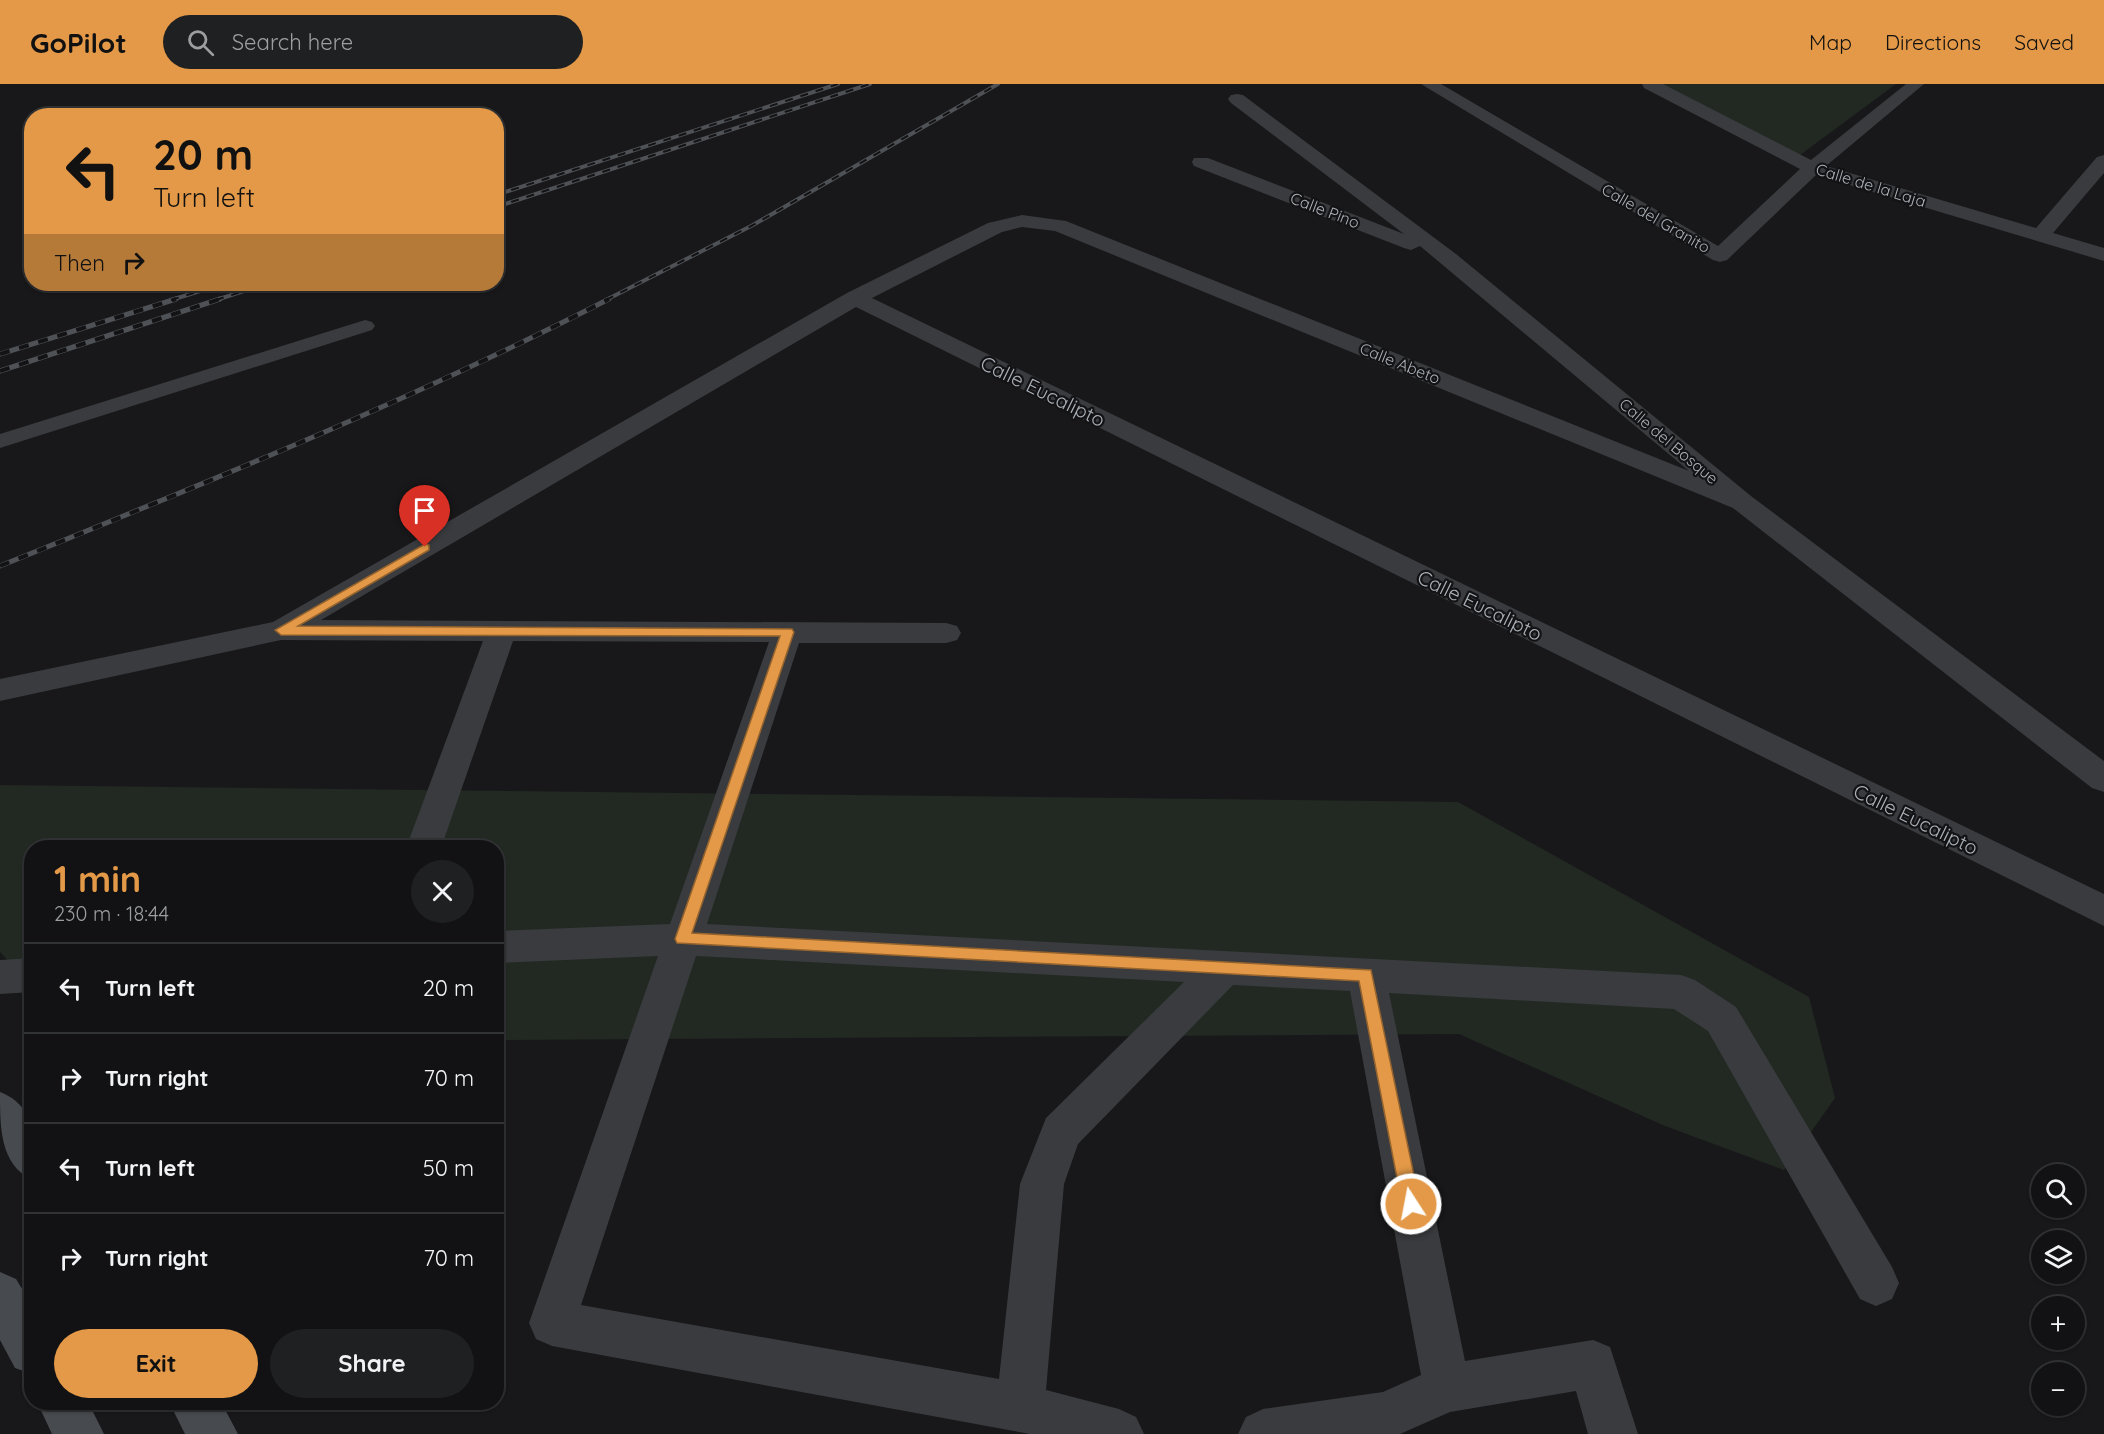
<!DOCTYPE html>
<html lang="en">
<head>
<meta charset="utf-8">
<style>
  :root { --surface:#121214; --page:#1f2022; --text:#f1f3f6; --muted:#9c9ea0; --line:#313234; --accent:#e39947 }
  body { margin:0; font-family:Quicksand,sans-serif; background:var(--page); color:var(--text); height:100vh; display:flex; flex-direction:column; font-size:22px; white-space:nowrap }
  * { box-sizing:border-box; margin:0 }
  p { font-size:20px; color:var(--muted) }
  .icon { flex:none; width:33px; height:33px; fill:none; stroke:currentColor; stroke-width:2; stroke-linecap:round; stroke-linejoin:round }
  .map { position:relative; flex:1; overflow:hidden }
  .details { position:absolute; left:24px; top:756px; width:480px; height:570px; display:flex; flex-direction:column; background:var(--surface); border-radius:24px; box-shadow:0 2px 4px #0004,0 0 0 2px var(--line) }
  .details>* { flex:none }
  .top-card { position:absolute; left:24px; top:24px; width:480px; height:183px; border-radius:24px; box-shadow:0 2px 4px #0004,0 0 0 2px var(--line); background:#e39947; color:#111; overflow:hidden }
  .fabs { position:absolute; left:2031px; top:1080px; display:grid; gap:12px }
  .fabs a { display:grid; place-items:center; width:54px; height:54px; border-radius:50%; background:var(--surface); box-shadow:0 2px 4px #0004,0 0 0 2px var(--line); font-size:30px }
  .pin { position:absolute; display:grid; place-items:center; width:51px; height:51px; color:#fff; margin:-62px -26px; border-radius:50% 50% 50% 0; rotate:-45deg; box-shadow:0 0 6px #0007 }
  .pin .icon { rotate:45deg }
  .me { position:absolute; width:66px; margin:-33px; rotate:349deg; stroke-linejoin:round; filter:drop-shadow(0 0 4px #0008) }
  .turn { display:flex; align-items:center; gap:21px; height:126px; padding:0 30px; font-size:27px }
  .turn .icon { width:78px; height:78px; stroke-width:2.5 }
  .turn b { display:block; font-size:42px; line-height:51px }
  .then { display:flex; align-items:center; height:57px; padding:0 30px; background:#0003; gap:12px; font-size:22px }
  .round { display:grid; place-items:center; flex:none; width:63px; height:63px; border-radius:32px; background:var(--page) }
  .head { display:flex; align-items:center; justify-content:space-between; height:102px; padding:0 30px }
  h1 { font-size:36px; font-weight:800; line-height:45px; color:var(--accent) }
  .action { display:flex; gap:12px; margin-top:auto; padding:12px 30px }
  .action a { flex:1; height:69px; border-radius:36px; background:var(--accent); color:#111; font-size:24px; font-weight:800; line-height:69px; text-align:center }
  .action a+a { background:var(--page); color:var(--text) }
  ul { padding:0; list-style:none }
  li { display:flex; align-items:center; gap:18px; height:90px; padding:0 30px; border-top:2px solid var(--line) }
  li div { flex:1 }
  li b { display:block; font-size:22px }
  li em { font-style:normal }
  header { display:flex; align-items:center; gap:36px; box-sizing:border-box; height:84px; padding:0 30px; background:var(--accent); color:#111 }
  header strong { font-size:28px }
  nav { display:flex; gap:33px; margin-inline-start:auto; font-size:21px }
  .search { width:420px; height:54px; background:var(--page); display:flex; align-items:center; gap:15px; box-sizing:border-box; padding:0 21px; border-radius:33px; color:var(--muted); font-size:22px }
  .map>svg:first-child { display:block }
  .green { fill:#222922 }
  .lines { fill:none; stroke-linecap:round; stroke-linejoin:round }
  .lane { fill:#393b3e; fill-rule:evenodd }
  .street { fill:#393b3e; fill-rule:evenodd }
  .secondary { fill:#474a4e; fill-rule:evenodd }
  .rail-far1-casing { stroke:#4e5155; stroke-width:4 }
  .rail-casing { stroke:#4e5155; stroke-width:5 }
  .rail-far1 { stroke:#131315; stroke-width:2; stroke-dasharray:8; stroke-linecap:butt }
  .rail { stroke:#131315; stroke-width:4; stroke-dasharray:10; stroke-linecap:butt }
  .route { fill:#e39947; stroke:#94632e; stroke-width:1.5 }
  .labels { text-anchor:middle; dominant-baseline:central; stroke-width:4.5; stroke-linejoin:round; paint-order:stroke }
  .far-street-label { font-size:16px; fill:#abb1b8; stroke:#131315 }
  .street-label { font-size:20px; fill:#abb1b8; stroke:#131315 }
</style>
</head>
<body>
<header>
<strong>GoPilot</strong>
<div class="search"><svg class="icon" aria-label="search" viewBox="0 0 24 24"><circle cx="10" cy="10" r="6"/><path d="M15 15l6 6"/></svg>Search here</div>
<nav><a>Map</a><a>Directions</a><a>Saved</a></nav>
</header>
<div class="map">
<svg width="2104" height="1350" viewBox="0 0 2104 1350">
  <rect width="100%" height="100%" fill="#18181a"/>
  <g class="green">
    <path d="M1661,0H1896L1796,74Z"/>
    <path d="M0,701L1458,718L1809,913L1835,1014L1784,1086L1665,1042L1459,950L497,956L496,764H32L31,901L0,868Z"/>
  </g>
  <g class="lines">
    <path class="lane" d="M365,236L372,238L375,242L372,246L0,364V350Z"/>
    <g class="street">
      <path d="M1421,0H1441L1718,162L1800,85L1644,4L1642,0H1663L1811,76L1906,0H1924L1826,82L2036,144L2097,73L2104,71V89L2053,149L2104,164V177L1816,91L1727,176L1720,178L1713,176Z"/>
      <path d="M1237,10L1243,11L1456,170L1751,412L2104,677V708L2092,704L1733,424L1055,147L1022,143L1002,148L872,214L2104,810V842L856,223L321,536L946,539L957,542L961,549L957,556L946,559H799L707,840L1681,891L1695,896L1736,923L1892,1183L1899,1199L1892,1215L1876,1222L1860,1215L1708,947L1674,925L1389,909L1465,1277L1593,1256L1610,1263L1638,1350H1588L1576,1307L1450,1328L1400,1350H1238L1246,1333L1263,1325L1383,1308L1421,1291L1350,907L1233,901L1078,1060L1064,1100L1046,1306L1119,1325L1136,1333L1144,1350H1030L552,1262L536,1255L529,1239L658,872L496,879V847L670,840L769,558L513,557L441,764H406L483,557L281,556L0,617V595L273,538L847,209L988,139L1022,131L1066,137L1689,387L1420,162L1411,166L1404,164L1194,82L1192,78L1194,74H1208L1404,150L1231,19L1228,15L1231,11ZM696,872L1184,898L1046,1034L1020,1100L999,1295L581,1221Z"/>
      <path d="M32,874V908L0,910V876Z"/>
    </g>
    <g class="secondary">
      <path d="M0,1008C40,1024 32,1059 32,1096C0,1080 0,1044 0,1008Z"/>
      <path d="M0,1188L16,1195L32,1221V1290L15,1284L0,1256Z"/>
      <path d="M37,1318H88L104,1350H52Z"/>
      <path d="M169,1318H221L238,1350H185Z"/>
    </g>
    <defs>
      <g id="rail-far1">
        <path d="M496,111L838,0"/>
        <path d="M496,123L870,0"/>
        <path d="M171,216L223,200"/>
        <path d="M216,216L266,200"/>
        <path d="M606,216L753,141L998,0"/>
      </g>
      <g id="rail">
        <path d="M0,270L176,215"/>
        <path d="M0,287L220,215"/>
        <path d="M0,482C206,399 412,316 609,215"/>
      </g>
    </defs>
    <use href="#rail-far1" class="rail-far1-casing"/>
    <use href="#rail" class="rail-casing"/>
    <use href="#rail-far1" class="rail-far1"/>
    <use href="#rail" class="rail"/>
  </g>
  <path class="route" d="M425,460L429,461V466L298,542L792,545L794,548L692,849L1371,886L1420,1120L1417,1126L1411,1129L1405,1126L1402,1120L1359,897L677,859L675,855L780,552L281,551L275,546Z"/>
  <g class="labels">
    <g class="far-street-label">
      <text transform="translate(1871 101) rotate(17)">Calle de la Laja</text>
      <text transform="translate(1325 126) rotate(21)">Calle Pino</text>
      <text transform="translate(1656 134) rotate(30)">Calle del Granito</text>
      <text transform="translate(1400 279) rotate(22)">Calle Abeto</text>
      <text transform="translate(1669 357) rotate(40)">Calle del Bosque</text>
    </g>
    <g class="street-label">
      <text transform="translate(1043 307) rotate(26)">Calle Eucalipto</text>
      <text transform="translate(1480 521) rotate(26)">Calle Eucalipto</text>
      <text transform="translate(1916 735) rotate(26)">Calle Eucalipto</text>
    </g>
  </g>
</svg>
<div class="fabs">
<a><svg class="icon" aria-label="search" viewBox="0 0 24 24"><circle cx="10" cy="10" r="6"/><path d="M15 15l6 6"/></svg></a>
<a><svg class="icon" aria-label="layers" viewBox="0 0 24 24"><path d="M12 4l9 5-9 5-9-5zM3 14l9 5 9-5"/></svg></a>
<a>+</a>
<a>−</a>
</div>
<div class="pin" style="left:425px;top:463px;background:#d93025"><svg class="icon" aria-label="arrive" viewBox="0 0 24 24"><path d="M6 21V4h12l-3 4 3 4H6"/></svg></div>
<svg class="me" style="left:1411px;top:1120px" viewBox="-20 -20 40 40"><circle r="17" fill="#e39947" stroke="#fff" stroke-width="3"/><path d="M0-11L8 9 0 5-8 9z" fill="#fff"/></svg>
<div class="top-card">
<div class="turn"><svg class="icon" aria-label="left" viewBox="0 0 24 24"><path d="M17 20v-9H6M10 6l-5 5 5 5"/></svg><div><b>20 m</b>Turn left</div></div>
<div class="then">Then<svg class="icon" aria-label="right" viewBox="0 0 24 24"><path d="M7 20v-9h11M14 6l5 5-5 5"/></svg></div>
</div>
<section class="details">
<div class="head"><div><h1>1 min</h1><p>230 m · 18:44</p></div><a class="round"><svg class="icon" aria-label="close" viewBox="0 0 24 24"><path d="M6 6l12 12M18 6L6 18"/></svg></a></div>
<ul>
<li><svg class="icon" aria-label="left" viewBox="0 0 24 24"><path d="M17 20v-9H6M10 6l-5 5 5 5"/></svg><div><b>Turn left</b></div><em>20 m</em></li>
<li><svg class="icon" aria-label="right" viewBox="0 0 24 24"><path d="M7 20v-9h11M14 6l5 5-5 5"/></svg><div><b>Turn right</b></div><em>70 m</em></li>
<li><svg class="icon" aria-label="left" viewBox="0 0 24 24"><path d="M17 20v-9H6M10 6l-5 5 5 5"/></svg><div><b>Turn left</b></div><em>50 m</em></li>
<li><svg class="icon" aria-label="right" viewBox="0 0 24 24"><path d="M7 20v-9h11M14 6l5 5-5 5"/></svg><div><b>Turn right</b></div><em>70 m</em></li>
</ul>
<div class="action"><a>Exit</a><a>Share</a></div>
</section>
</div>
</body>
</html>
